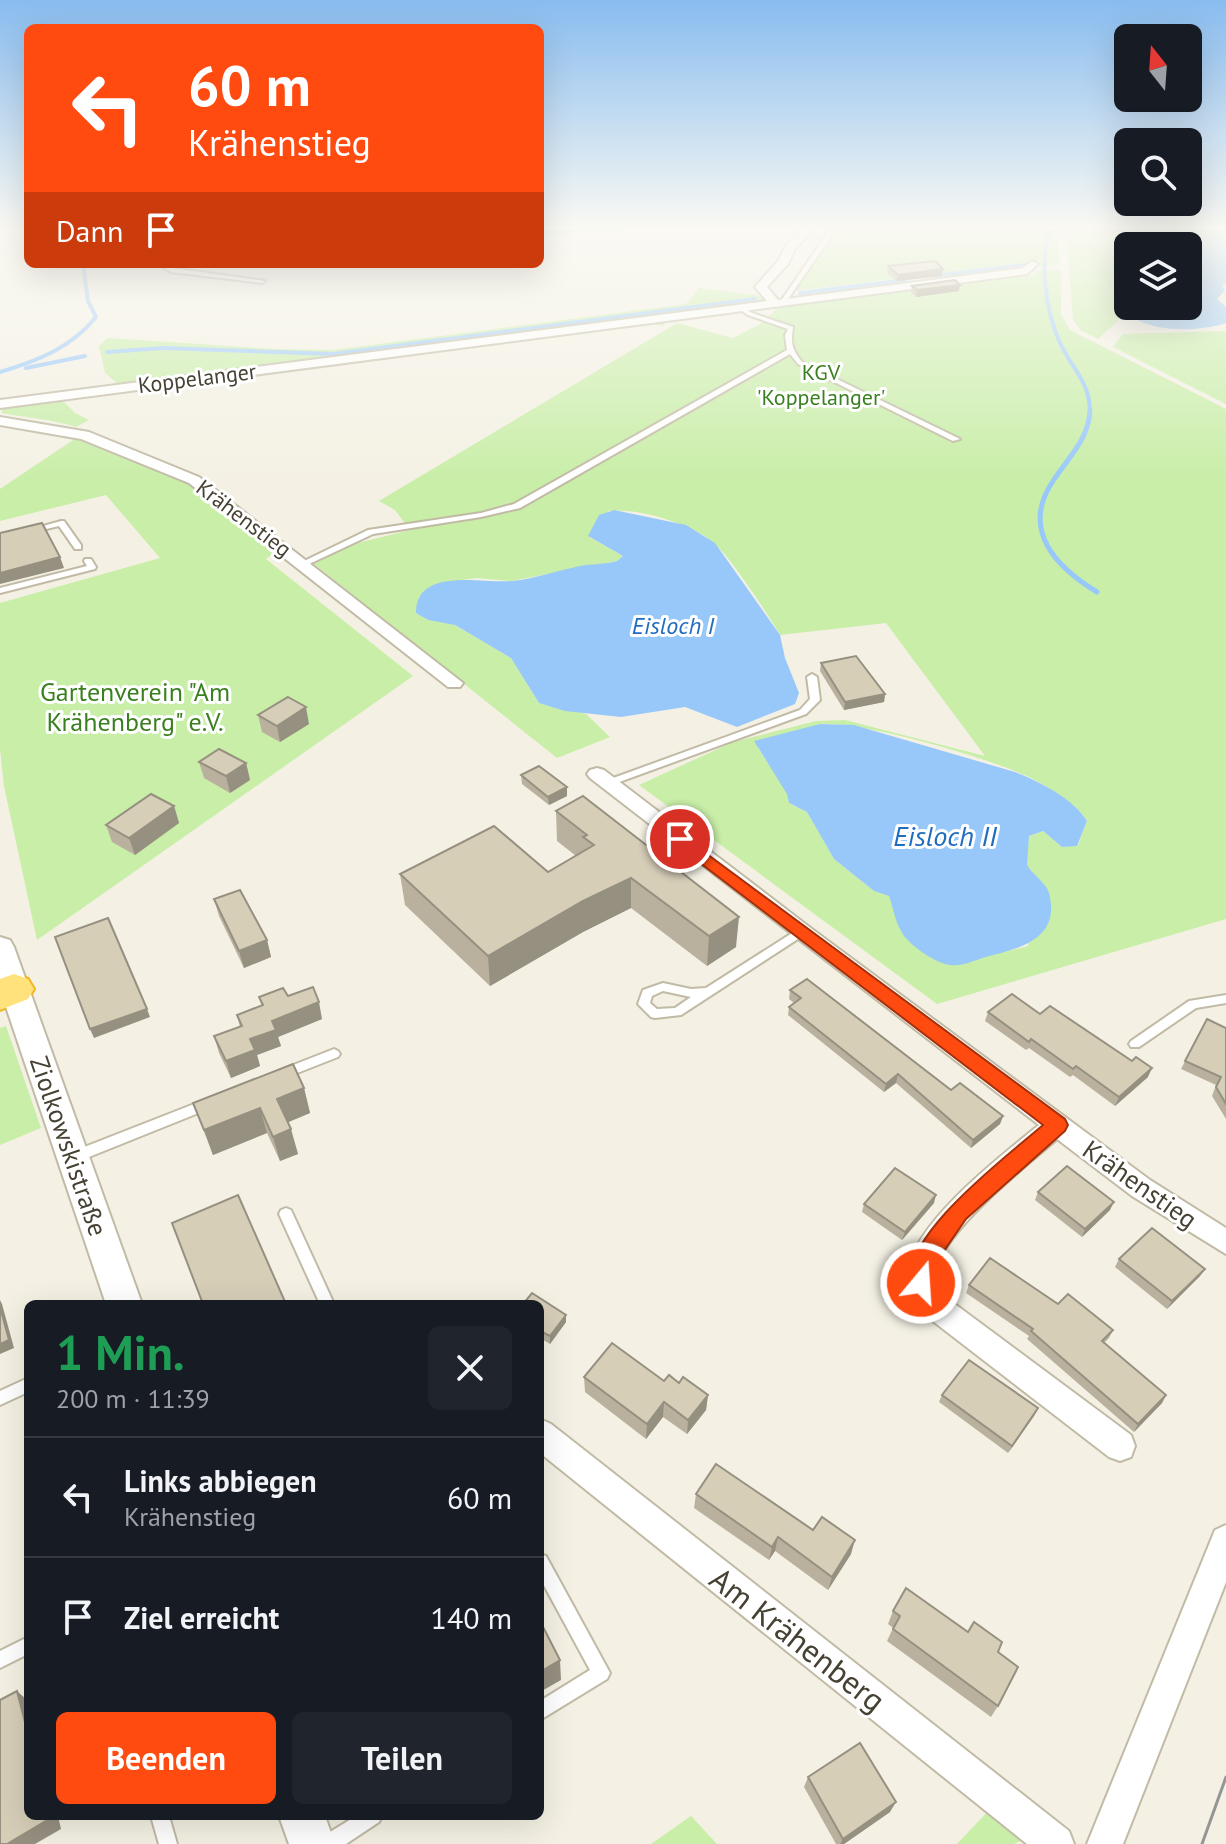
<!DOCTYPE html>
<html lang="de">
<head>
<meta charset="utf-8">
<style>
  :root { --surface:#171b24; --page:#20242c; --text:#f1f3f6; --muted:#9ea1a6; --line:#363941; --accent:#ff4a10 }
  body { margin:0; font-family:"PT Sans",sans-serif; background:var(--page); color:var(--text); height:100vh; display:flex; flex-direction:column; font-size:30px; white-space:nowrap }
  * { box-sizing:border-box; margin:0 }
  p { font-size:26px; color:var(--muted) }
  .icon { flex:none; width:44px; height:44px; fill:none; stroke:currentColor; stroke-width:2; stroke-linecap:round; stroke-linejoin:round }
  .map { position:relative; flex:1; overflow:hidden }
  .side { position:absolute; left:24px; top:1300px; width:520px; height:520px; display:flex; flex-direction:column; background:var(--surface); border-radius:12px; box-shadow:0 8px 32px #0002 }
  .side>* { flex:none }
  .guide { position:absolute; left:24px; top:24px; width:520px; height:244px; border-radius:12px; box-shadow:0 8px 32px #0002; background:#ff4a10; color:#fff; overflow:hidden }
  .needle { width:52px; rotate:343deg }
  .controls { position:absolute; left:1114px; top:24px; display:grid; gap:16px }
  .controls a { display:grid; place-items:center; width:88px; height:88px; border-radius:12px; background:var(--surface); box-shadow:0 8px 32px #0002; font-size:40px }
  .pin { position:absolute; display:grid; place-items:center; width:68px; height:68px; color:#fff; margin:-34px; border:4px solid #fff; border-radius:50%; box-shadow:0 2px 8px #0007 }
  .me { position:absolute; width:88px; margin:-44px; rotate:18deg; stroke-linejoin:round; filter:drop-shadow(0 0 6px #0008) }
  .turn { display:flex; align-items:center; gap:28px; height:168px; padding:0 32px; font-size:36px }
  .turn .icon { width:104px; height:104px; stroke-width:2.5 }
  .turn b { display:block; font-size:56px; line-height:68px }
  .then { display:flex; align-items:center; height:76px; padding:0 32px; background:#0003; gap:16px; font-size:30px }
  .round { display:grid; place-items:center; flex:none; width:84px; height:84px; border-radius:12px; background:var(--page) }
  .head { display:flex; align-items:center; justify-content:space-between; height:136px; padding:0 32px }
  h1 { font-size:48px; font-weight:700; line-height:60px; color:#1e9e55 }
  .cta { display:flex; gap:16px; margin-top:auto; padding:16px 32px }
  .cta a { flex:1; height:92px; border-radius:12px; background:var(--accent); color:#fff; font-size:32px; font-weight:700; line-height:92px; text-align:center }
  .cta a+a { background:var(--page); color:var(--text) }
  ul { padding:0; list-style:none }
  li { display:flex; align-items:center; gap:24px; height:120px; padding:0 32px; border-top:2px solid var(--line) }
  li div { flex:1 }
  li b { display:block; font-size:30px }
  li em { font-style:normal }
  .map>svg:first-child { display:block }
  .green { fill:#c8eea7; fill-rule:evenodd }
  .water { fill:#98c8f9 }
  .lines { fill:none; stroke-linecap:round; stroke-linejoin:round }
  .stream-far1 { stroke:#98c8f9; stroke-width:4 }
  .stream { stroke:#98c8f9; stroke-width:5 }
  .service-casing { stroke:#c1baa5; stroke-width:4 }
  .minor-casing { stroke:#c1baa5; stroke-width:4 }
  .tertiary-casing { stroke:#c1baa5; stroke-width:4 }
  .trunk-casing { stroke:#f0b722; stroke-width:4 }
  .service { fill:#fff; fill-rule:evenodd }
  .minor { fill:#fff; fill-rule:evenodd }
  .tertiary { fill:#fff; fill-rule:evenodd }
  .trunk { fill:#ffe27b; fill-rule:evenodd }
  .tram { stroke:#959595; stroke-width:3 }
  .wall { fill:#b9b19e }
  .shaded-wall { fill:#969081 }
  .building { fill:#d7ceb8; stroke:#969081; stroke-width:2 }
  .route { fill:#ff4a10; stroke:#a6300a; stroke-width:2 }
  .labels { text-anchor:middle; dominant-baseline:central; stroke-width:6; stroke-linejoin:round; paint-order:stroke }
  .far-park-label { font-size:22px; fill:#3b8020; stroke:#fff }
  .far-street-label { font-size:22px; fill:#474133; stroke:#fff }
  .far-water-label { font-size:24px; font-style:italic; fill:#206dbf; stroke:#fff }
  .park-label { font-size:26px; fill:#3b8020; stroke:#fff }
  .street-label { font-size:26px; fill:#474133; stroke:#fff }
  .water-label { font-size:28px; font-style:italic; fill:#206dbf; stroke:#fff }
  .near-street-label { font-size:32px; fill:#474133; stroke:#fff }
</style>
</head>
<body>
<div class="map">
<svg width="1226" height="1844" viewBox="0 0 1226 1844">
  <rect width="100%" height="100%" fill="#f4f1e4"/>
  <g class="green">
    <path d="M842,225H1060L1057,238L1060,263L1041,268L1040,261L792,291Z"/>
    <path d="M1070,225H1140L1135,230L1113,228L1131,234L1121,253L1128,282V306H1134L1098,339L1080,330L1073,319L1066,230Z"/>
    <path d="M1052,269L1061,270V314L1070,330L1226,409V919L937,1004L639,785L733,742L816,721L845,720L985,756L886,623L780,635C768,614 731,558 714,543C693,524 637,507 608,511L589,537L623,556L617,561L511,581L476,578L442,583L416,613L428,620L453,624L511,658L539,703L586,714L610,737L557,758L314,564L354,544L410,530L395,510L379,501L677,323L733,338L760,324L779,307L1034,275L1037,271ZM820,724C862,721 989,758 1029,777C1048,787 1076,803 1087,821L1078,845L1062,847L1043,831L1029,836L1026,865L1042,883L1028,946L950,965L901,931L889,896L874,891L834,859L807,812L790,804L788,794L758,748Z"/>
    <path d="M699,288L762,296L764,299L761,302L119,385L105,373L99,346L108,338L274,349L333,350L686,304Z"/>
    <path d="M670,320L662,326L648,323L63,401L75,413L89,420L76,427C52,419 27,418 2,413V407Z"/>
    <path d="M1226,331V404L1113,347L1123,334Z"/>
    <path d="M76,438L179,477L275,552L266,559L413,676L37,940L4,786L0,749V603L160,558L106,495L0,521V489Z"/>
    <path d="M6,1026L41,1128L0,1145V1028Z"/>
    <path d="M992,1807L1020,1841L1014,1844H957Z"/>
    <path d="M691,1816L717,1844H651Z"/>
  </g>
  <g class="water">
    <path d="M540,225H627L617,231H580L540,238Z"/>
    <path d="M1140,225H1226V283L1222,286L1225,290L1217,299L1226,307V323C1198,332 1154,333 1129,315L1134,306H1188V246H1128V282L1120,253L1131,234L1113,229L1135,230Z"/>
    <path d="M614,510L686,525L715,543L780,635L785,658L799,693L795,704L737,727L685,707L621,717L565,711L539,703L511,658L455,625L428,620L416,613C416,566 484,584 511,581C536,579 561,569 586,565C596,564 606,564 617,561L623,556L588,536L599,515Z"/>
    <path d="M820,724L854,725L1015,772C1039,781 1074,799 1087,821L1077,846L1062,847L1043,831L1029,836L1027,865C1033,875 1046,883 1049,893C1061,940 1019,948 986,957C975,960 961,967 950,965C935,963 913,947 904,936C895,923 894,910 889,896L874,891L834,859L807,812L789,803L787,794L754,741Z"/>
  </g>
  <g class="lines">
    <g class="stream-far1">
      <path d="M1051,225C1039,260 1045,310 1060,343C1072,369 1090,382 1090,412"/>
      <path d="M933,276L1025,265"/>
      <path d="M800,293L905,280"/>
      <path d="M107,352L163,348L333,354L755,299"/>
      <path d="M26,368L85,356"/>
      <path d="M0,372C37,361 71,348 96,317L88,301L83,264"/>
    </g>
    <path class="stream" d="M1090,410C1089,439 1068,458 1053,481C1020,530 1056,567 1097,592"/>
    <defs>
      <g id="service">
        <path d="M833,225H839L786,302H782L781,301Z"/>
        <path d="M157,264H164L172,268L265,281L262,283L171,272Z"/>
        <path d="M740,305L752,313L793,327C791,343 791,348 802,362L960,439L953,441L798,364L790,354L520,508L481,517L373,534L307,565H304L300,563L368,530L481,513L514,504L787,350L785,335L788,329L748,315L738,308V306Z"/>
        <path d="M61,521H64L81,545V549H75L59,526L33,532L29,530Z"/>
        <path d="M85,559H91L96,567L95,569L0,593V588L87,566L84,561Z"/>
        <path d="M812,674L817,677L820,700L806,714L611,785H605L603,783L605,781L800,710L810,699L807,677Z"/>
        <path d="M800,928L806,932L804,935L681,1015L655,1018L651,1017L638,1004L643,990L663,983L691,989L706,988ZM663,991L691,997L675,1008L657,1009L650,1003L652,996Z"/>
        <path d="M1226,995V1003L1196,1008L1139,1047H1131L1129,1044L1131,1041L1189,1001Z"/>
        <path d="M334,1049L338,1051L340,1054L338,1057L282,1079L278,1077L276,1074L278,1071Z"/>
        <path d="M207,1099L211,1100L213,1104L211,1108L79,1161L74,1162L69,1161L68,1157L69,1153Z"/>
        <path d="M286,1208L291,1210L334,1304H320L279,1214L281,1210Z"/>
        <path d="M28,1378V1392L0,1405V1391Z"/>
        <path d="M540,1554L546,1556L610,1673L607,1679L540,1720V1701L590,1670L540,1578Z"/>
        <path d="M28,1637V1654L0,1668V1651Z"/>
        <path d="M151,1816H169L177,1844H159Z"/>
        <path d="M356,1816H382L379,1822L346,1844H320L322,1837Z"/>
      </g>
      <g id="minor">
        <path d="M808,225H819L795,248L788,264L767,287L778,300L1023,268L1032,261L1038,264L1027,274L0,408V400L767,301L755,287L778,261L787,244Z"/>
        <path d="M0,417L89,432L199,477L463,683L460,687H448L189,483L81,439L0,425Z"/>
        <path d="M597,768L604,770L808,926L1150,1180L1226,1228V1254L1132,1196L1057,1139C1025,1167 937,1235 934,1278L944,1296L1131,1435L1135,1446L1131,1457L1120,1461L1109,1457L934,1322C921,1311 906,1294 907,1276C910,1225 1001,1156 1039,1125L590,778L587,774L590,770Z"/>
        <path d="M540,1419L551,1424L1069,1831L1074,1844H1027L540,1453Z"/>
        <path d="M1226,1525V1582L1123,1844H1087L1215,1530Z"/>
      </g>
      <g id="tertiary">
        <path d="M0,937L10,940L14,947L142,1304H106L0,989Z"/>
        <path d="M279,1816H325L335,1844H289Z"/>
      </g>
      <path id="trunk" d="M14,974L28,979L34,989L28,999L0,1010V979Z"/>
    </defs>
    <use href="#service" class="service-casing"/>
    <use href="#minor" class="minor-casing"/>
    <use href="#tertiary" class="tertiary-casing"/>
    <use href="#trunk" class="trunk-casing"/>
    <use href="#service" class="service"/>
    <use href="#minor" class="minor"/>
    <use href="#tertiary" class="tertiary"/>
    <use href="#trunk" class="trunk"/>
    <path class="tram" d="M1202,1844L1226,1777"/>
  </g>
  <g class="wall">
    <path d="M888,266L942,276L897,281L887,273Z"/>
    <path d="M912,286L959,291L916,297L911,292Z"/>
    <path d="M821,663L885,694L884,702L844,710L820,671Z"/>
    <path d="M258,715L309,724L280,742L262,732Z"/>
    <path d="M199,762L246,763L250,780L230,793L204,778Z"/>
    <path d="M521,775L567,787V796L549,805L522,784Z"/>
    <path d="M174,806L179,823L135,855L112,842L106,825Z"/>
    <path d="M556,811L736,947L707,966L631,908L583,932L490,986L405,905L400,874L548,872L576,856L557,841Z"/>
    <path d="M214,899L267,940L271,957L244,968L219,916Z"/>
    <path d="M790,990L951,1090L1003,1116L1000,1124L971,1148L896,1083L884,1092L788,1015L789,1007L794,1003L789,999Z"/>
    <path d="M288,996L322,1019L278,1037L281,1046L257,1055L260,1066L231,1078L219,1053L214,1036L240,1027L237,1015L262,1006L259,997Z"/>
    <path d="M988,1012L1040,1014L1148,1077L1115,1106L1073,1075L1070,1077L1029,1048L1026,1050L985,1021Z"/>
    <path d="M1207,1019L1226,1028V1119L1212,1096L1216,1085L1181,1069Z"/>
    <path d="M304,1088L310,1113L288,1122L298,1154L280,1161L267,1133L213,1155L193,1103Z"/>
    <path d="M1038,1192L1110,1210L1082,1237L1035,1200Z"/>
    <path d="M934,1203L902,1240L862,1212L864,1204Z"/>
    <path d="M1119,1259L1205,1269L1200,1276L1167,1309L1115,1267Z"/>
    <path d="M969,1285L1058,1304L1113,1330L1109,1338L1104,1343L1166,1395L1162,1403L1134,1432L1027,1339L1029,1336L966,1293Z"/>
    <path d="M540,1304L566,1315V1322L550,1344L540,1338Z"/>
    <path d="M584,1377L679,1383L708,1395L706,1410L687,1434L663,1417L646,1439L585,1392Z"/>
    <path d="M942,1395L1038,1408L1034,1416L1008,1453L939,1402Z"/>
    <path d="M696,1494L813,1530L851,1554L828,1590L775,1551L769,1560L694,1508Z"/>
    <path d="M893,1611L968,1632L998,1652V1706L991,1717L887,1641L893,1628L888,1624Z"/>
    <path d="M808,1777L890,1812L844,1844H836L804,1787Z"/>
  </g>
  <g class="shaded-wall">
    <path d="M943,269L942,276L897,281L898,275Z"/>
    <path d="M960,285L959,291L916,297L917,290Z"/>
    <path d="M60,557L64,568L0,584V573Z"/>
    <path d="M885,694L884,702L844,710L845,702Z"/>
    <path d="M306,707L309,724L280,742L277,726Z"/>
    <path d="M246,763L250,780L230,793L226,776Z"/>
    <path d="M567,787V796L549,805L548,797Z"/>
    <path d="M174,806L179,823L135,855L129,838Z"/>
    <path d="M631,878V908L583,932L490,986L488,956L583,901Z"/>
    <path d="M739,917L736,947L707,966L709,936Z"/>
    <path d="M267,940L271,957L244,968L239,951Z"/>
    <path d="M319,1002L322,1019L278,1037L281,1046L257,1055L260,1066L231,1078L226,1061L250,1039L272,1021Z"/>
    <path d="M147,1009L150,1017L94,1038L90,1029Z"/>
    <path d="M1152,1068L1148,1077L1115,1106L1119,1097Z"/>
    <path d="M898,1074L896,1083L884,1092L886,1084Z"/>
    <path d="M304,1088L310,1113L284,1124L277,1099Z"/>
    <path d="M260,1108L267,1133L213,1155L204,1130Z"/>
    <path d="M1003,1116L1000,1124L971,1148L973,1140Z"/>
    <path d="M291,1129L298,1154L280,1161L273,1137Z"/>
    <path d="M936,1195L934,1203L902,1240L905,1232Z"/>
    <path d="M1114,1202L1110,1210L1082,1237L1085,1229Z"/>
    <path d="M1205,1269L1200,1276L1167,1309L1172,1301Z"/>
    <path d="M0,1300L2,1304L14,1348L0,1354Z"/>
    <path d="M566,1315V1322L550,1344V1336Z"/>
    <path d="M708,1395L706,1410L687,1434L688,1420Z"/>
    <path d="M1166,1395L1162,1403L1134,1432L1138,1424Z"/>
    <path d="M664,1402L663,1417L646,1439L647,1424Z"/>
    <path d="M1038,1408L1034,1416L1008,1453L1012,1446Z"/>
    <path d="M778,1537L775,1551L769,1560L772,1547Z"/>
    <path d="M855,1540L851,1554L828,1590L832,1577Z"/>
    <path d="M560,1660L561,1680L540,1692V1672Z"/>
    <path d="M17,1691L28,1701V1734Z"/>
    <path d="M896,1802L890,1812L844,1844H840L843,1839Z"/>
    <path d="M48,1816H58L61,1829L35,1844H7Z"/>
  </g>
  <g class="building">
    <path d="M935,261L943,269L898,275L888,266Z"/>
    <path d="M955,280L960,285L917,290L912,286Z"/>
    <path d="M42,523L60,557L0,573V533Z"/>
    <path d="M856,656L885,694L845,702L821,663Z"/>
    <path d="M288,697L306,707L277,726L258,715Z"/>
    <path d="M219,749L246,763L226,776L199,762Z"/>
    <path d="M539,766L567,787L548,797L521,775Z"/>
    <path d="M151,794L174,806L129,838L106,825Z"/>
    <path d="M583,796L739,917L709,936L631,878L583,901L488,956L400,874L494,826L548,872L594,845L583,837L587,835L556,811Z"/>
    <path d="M240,890L267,940L239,951L214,899Z"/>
    <path d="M108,918L147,1009L90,1029L55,937Z"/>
    <path d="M807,979L951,1090L960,1083L1003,1116L973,1140L898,1074L886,1084L789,1007L801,998L790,990Z"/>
    <path d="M313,987L319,1002L272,1021L276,1030L250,1039L255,1050L226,1061L214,1036L242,1026L237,1015L263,1005L259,997L283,988L288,996Z"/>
    <path d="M1012,994L1040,1014L1050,1006L1132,1061L1136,1057L1152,1068L1119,1097L1076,1066L1073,1069L1031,1039L1029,1042L988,1012Z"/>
    <path d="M1207,1019L1226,1028V1104L1216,1087L1221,1077L1185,1061Z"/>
    <path d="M293,1064L304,1088L277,1099L291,1129L273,1137L260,1108L204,1130L193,1103Z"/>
    <path d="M1067,1166L1114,1202L1085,1229L1038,1192Z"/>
    <path d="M895,1168L936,1195L905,1232L864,1204Z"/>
    <path d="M238,1195L286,1304H203L172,1223Z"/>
    <path d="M1152,1228L1205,1269L1172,1301L1119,1259Z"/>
    <path d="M990,1258L1058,1304L1068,1294L1113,1330L1102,1341L1166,1395L1138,1424L1031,1331L1033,1329L969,1285Z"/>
    <path d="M532,1293L566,1315L550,1336L540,1331V1304H523Z"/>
    <path d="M0,1307L9,1340L0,1344Z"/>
    <path d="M612,1343L664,1381L669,1375L679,1383L683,1377L708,1395L688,1420L664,1402L647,1424L584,1377Z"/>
    <path d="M969,1360L1038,1408L1012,1446L942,1395Z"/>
    <path d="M716,1464L813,1530L822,1517L855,1540L832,1577L778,1537L772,1547L696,1494Z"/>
    <path d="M906,1588L968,1632L974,1622L1002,1642L998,1652L1018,1667L998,1706L893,1629L900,1616L893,1611Z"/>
    <path d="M540,1621L560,1660L540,1672Z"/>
    <path d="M17,1691L28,1734V1816H48L49,1819L7,1844H0V1700Z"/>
    <path d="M860,1743L896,1802L843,1839L808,1777Z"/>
  </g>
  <linearGradient id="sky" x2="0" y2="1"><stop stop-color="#88bcef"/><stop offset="0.47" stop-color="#faf9f3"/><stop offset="1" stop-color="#faf9f3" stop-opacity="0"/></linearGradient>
  <rect width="1226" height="483" fill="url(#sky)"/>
  <path class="route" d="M680,834L1065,1119L1068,1125L1065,1131L966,1219L935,1264L929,1290L921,1293L913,1290C891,1242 1010,1154 1043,1125L674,843L672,839L674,835Z"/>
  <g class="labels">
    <g class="far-park-label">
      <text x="821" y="372">KGV<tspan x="821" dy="25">'Koppelanger'</tspan></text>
    </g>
    <g class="far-street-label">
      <text transform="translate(197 378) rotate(-7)">Koppelanger</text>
      <text transform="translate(244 518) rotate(37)">Krähenstieg</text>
    </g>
    <g class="far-water-label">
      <text x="673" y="625">Eisloch I</text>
    </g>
    <g class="park-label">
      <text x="135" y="691">Gartenverein "Am<tspan x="135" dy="30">Krähenberg" e.V.</tspan></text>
    </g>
    <g class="street-label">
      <text transform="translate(69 1146) rotate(71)">Ziolkowskistraße</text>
      <text transform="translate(1140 1184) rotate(35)">Krähenstieg</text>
    </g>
    <g class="water-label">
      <text x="945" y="835">Eisloch II</text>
    </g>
    <g class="near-street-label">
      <text transform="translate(798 1639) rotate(38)">Am Krähenberg</text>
    </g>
  </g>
</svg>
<div class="controls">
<a><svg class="needle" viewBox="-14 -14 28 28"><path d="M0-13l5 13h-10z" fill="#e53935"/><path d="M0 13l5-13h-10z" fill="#9ea1a6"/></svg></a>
<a><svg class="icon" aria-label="search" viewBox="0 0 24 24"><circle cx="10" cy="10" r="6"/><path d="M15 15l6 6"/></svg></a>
<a><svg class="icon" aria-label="layers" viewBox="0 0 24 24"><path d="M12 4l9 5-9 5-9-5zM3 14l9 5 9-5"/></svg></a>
</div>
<div class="pin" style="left:680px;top:839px;background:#d93025"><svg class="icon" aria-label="arrive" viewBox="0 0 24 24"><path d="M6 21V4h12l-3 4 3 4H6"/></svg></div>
<svg class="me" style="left:921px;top:1283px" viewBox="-20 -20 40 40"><circle r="17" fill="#ff4a10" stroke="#fff" stroke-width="3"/><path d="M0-11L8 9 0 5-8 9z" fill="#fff"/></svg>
<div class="guide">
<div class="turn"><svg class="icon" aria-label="left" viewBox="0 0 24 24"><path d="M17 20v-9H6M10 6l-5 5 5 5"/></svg><div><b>60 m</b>Krähenstieg</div></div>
<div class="then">Dann<svg class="icon" aria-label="arrive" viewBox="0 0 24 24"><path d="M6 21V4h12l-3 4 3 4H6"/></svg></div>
</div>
<section class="side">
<div class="head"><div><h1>1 Min.</h1><p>200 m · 11:39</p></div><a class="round"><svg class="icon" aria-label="close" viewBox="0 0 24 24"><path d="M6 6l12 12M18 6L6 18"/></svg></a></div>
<ul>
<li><svg class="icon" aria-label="left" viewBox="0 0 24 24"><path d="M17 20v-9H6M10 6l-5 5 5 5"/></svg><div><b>Links abbiegen</b><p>Krähenstieg</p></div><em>60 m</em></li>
<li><svg class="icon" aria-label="arrive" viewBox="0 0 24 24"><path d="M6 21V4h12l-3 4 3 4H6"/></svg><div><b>Ziel erreicht</b></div><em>140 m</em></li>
</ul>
<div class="cta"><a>Beenden</a><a>Teilen</a></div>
</section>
</div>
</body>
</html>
